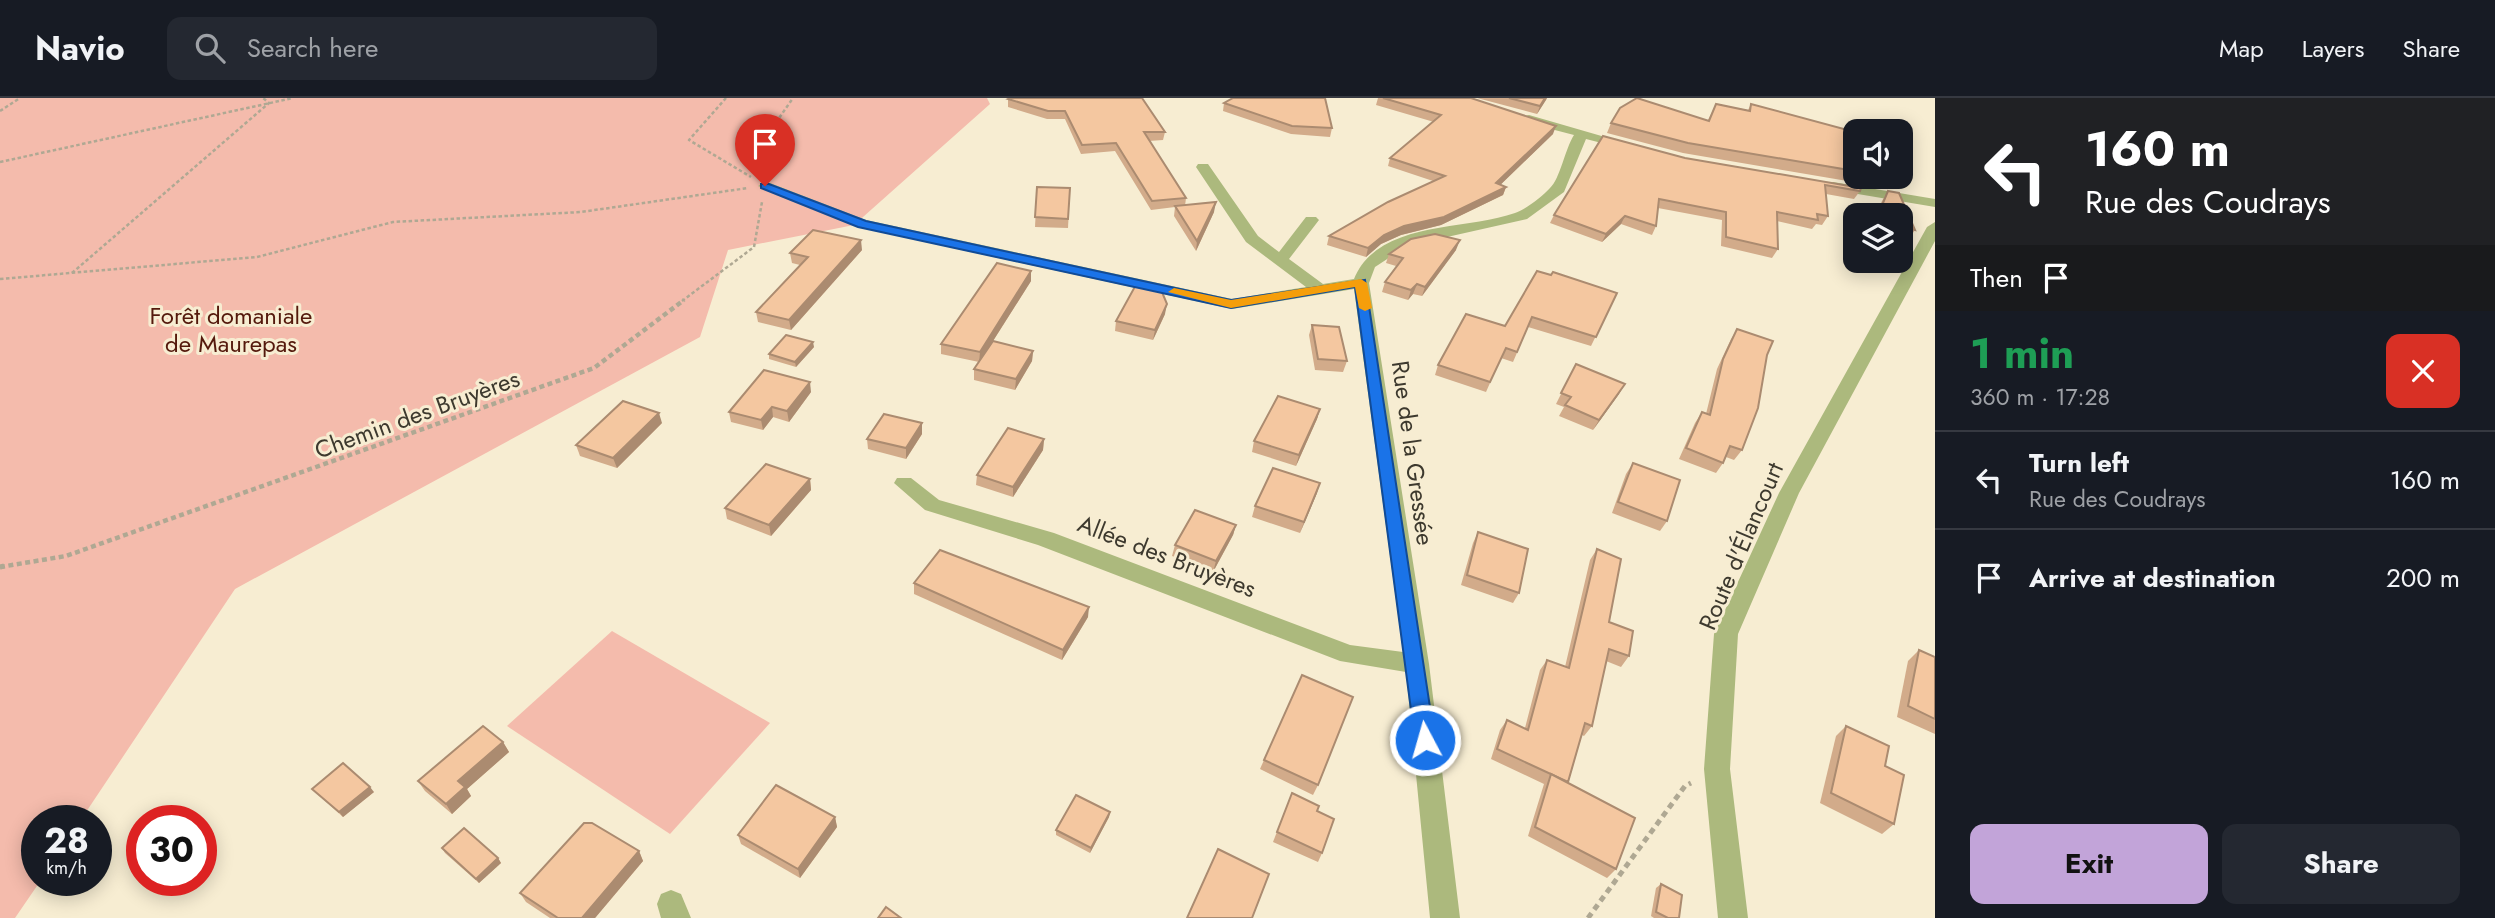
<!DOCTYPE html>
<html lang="en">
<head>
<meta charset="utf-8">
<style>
  :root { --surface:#171b24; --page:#242831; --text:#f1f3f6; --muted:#9ea1a6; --line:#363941; --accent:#c2a4d9 }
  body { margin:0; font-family:Jost,sans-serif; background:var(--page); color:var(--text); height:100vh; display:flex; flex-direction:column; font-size:26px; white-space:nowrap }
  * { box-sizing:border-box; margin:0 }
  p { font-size:23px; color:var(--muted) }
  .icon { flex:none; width:38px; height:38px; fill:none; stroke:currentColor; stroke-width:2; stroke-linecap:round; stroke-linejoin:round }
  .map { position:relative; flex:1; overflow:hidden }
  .details { display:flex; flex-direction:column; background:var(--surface); width:560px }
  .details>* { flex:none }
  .hud { background:#202124; color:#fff; overflow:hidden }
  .tools { position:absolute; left:1843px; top:21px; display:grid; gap:14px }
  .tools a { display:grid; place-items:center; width:70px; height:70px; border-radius:14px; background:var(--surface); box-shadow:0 4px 18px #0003; font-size:35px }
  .speed { position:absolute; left:21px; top:707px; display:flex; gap:14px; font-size:35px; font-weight:700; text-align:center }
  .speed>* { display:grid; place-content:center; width:91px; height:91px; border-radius:50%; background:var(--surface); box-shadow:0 4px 18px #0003; line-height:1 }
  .speed small { font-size:18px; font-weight:400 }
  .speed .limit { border:10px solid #d22; background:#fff; color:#111 }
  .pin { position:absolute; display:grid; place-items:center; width:60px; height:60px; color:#fff; margin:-72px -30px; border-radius:50% 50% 50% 0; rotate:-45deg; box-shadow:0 0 7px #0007 }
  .pin .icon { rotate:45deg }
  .me { position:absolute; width:77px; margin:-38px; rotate:354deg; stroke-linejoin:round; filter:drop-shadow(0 0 5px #0008) }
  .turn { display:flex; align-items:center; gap:24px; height:147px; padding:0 35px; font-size:32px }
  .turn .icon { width:91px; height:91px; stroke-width:2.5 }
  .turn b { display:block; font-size:49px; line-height:60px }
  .then { display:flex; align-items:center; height:66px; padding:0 35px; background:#0003; gap:14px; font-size:26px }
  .round { display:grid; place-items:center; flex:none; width:74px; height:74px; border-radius:14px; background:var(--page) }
  .overview { display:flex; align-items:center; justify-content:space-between; height:119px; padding:0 35px }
  h1 { font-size:42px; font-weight:700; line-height:52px; color:#1e9e55 }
  .primary-button { display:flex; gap:14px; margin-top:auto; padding:14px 35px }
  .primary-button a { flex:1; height:80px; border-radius:14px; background:var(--accent); color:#111; font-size:28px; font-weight:700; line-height:80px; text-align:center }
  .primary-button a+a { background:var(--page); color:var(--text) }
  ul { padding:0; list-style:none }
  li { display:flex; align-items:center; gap:21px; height:98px; padding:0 35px; border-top:2px solid var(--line) }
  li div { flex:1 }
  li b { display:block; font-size:26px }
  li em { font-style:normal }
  header { display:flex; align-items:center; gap:42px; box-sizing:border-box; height:98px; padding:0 35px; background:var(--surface); border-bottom:2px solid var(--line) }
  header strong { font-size:33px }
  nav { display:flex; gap:38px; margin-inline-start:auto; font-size:24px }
  .search { width:490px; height:63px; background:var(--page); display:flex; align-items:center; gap:18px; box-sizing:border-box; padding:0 24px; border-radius:14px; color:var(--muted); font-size:26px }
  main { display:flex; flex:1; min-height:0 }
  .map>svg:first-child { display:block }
  .green { fill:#f4bbac }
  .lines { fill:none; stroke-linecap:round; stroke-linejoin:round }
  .path-far2 { stroke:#afa893; stroke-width:2.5; stroke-dasharray:3.5 2.5; stroke-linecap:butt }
  .path-far1 { stroke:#afa893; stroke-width:4.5; stroke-dasharray:5 3.5; stroke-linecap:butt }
  .path { stroke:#afa893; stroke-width:5; stroke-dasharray:6 4.5; stroke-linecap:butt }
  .minor { fill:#acb97d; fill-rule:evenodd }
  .wall { fill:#d2ab8a }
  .shaded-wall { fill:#ab8b70 }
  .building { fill:#f4c7a0; stroke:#ab8b70; stroke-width:2 }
  .route { fill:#1a73e8; stroke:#114b97; stroke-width:2 }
  .slow { fill:#f59e0b }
  .labels { text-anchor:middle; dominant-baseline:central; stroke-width:6; stroke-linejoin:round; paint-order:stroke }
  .park-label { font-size:24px; fill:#54190c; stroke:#f7edd2 }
  .street-label { font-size:24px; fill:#3d392e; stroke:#f7edd2 }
</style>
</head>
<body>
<header>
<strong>Navio</strong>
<div class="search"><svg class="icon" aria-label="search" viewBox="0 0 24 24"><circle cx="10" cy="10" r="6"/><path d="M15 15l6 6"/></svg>Search here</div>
<nav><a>Map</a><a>Layers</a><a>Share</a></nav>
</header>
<main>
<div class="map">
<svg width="1935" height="820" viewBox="0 0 1935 820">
  <rect width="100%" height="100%" fill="#f7edd2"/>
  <g class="green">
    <path d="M0,0H987L990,6L854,127L728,152L700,239L235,491L80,723H37V782H41L15,820H0Z"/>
    <path d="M612,533L770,625L670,736L507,628Z"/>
  </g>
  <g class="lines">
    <g class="path-far2">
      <path d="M726,0L689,42L751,79"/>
      <path d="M0,13L20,0"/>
      <path d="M0,64L293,0"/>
      <path d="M768,72L777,23L793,0"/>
      <path d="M72,175L269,5L263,0"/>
      <path d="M0,181L257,159L393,124L581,114L748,90"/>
      <path d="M682,203L754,149L762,104"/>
    </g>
    <path class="path-far1" d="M0,469L66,458L594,270L684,202"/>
    <g class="path">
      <path d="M0,469L4,468"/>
      <path d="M1588,820L1685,688L1691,685"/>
    </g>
    <g class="minor">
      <path d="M1529,17L1636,48L1629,52L1586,41L1564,94L1527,121L1407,148L1375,169L1369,185L1429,566L1460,820H1430L1406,574L1340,563L1038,447L925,412L894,385L897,380H911L939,402L1054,435L1350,547L1403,554L1354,191L1232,211L857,129L758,88L765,84L770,85L866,122L1232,201L1306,189L1246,144L1196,69L1198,66H1208L1258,138L1279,154L1306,119H1316L1319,122L1289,161L1323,186L1354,181C1378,122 1465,133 1515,115C1526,111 1542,99 1550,90C1560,81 1565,51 1574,37L1524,24V18Z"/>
      <path d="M1833,84L1935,101V109L1828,91L1826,88Z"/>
      <path d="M1935,124V143L1799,395L1738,536L1730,671L1748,820H1718L1704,671L1714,536L1779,395L1927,129Z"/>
      <path d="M671,792L681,796L691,820H661L657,806L661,796Z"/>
    </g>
  </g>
  <g class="wall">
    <path d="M1378,0H1471L1553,36L1500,87L1506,89L1503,97L1441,127L1401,137L1381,146L1366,159L1327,147L1329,138L1433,83L1388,68L1390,60L1434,24L1376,7Z"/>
    <path d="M1477,0H1547L1537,16Z"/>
    <path d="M1008,1L1165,34L1163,42L1149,43L1186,100L1185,108L1214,114L1196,153L1174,118L1175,109L1151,112L1115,53L1081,56L1065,21H1047L1008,9Z"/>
    <path d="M1224,5L1332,30L1330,39L1291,36L1223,13Z"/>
    <path d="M1716,6L1748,12L1751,6L1855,34V79H1863L1859,85L1683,55L1607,35L1611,25L1708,22Z"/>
    <path d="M1685,60L1860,93L1854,101L1826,96L1828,118L1822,127L1816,126L1812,131L1777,123L1778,151L1772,160L1721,148L1722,122L1658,110L1656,128L1652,137L1621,126L1602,144L1550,125L1554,117Z"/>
    <path d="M1037,89L1070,90L1068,130L1035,129Z"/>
    <path d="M1888,93L1915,132L1908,142L1900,140V117H1875L1882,103Z"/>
    <path d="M862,152L791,232L758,224L756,214L800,167L792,165L790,155Z"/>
    <path d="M1456,152L1422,198L1413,196L1408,202L1382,194L1385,184L1396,168L1386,165L1389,156Z"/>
    <path d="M1031,173V183L993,243L1033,253L1032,263L1015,292L974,282V271L979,264L941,256V246Z"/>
    <path d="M1551,177L1617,195L1591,248L1528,229L1513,264L1501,260L1486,294L1435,277L1438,267L1505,228Z"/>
    <path d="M1165,216L1153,242L1115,233L1116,223Z"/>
    <path d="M1312,227L1347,263L1343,274L1315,272L1309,237Z"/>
    <path d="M1737,231L1767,257L1742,352L1734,362L1726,359L1723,365L1716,375L1679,361L1695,325L1702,314L1706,316L1717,271L1731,241Z"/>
    <path d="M814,249L796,269L769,261V256Z"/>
    <path d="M1576,266L1619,296L1593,332L1559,318L1564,309L1556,306Z"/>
    <path d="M811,294L789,324L773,319L763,332L731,324L729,314Z"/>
    <path d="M1320,311L1317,321L1296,368L1252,354L1254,343Z"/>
    <path d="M662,325L617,370L580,358L576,347Z"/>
    <path d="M922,336L906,361L868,351L867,341Z"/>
    <path d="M1044,341L1043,352L1013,399L976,387L977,377Z"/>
    <path d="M1633,365L1667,423L1660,433L1612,415L1626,376Z"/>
    <path d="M810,381L811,392L771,438L727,421L725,410Z"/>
    <path d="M1317,395L1300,435L1252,419L1255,408Z"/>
    <path d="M1236,427L1233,437L1213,474L1172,458L1175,447Z"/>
    <path d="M1478,434L1519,495L1513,505L1461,487L1473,445Z"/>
    <path d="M1597,451L1609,524L1629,558L1621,569L1606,563L1592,628L1584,638L1582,637L1568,685L1616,771L1607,780L1528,738L1544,686L1491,661L1500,632L1507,622L1525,630L1540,572L1547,562L1565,569L1590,462Z"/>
    <path d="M914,485L1088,519L1062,562L914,496Z"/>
    <path d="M1919,552L1935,559V636L1897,619L1908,563Z"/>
    <path d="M1846,628L1885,668L1894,726L1882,736L1820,705L1836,638Z"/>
    <path d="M503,644L509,654L467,691L471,698L452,716L425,693L418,683Z"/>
    <path d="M1264,662L1318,687L1313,697L1260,671Z"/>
    <path d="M312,691L374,694L343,719Z"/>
    <path d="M1292,695L1317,713L1322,755L1318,764L1273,744Z"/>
    <path d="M1110,714L1109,719L1090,755L1056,737V732Z"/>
    <path d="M835,719L837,729L800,780L741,746L738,737Z"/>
    <path d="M442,750L498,760L501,765L479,785L445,755Z"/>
    <path d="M639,753L643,763L595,820H550L526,804L520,795Z"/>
    <path d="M1661,786L1679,820H1654L1651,818L1656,790Z"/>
  </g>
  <g class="shaded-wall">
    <path d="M1545,0H1547L1546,2L1537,16L1540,8Z"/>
    <path d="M1556,28L1553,36L1493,94L1496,85Z"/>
    <path d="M1506,89L1503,97L1441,127L1401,137L1381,146L1366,159L1368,150L1384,137L1404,128Z"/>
    <path d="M1216,104L1214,114L1196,153L1197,143Z"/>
    <path d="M1625,118L1621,126L1602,144L1606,136Z"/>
    <path d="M861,142L862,152L791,232L789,222Z"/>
    <path d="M1460,142L1456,152L1422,198L1425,189Z"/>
    <path d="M1031,173V183L979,265L980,254Z"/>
    <path d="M1417,186L1413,196L1408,202L1411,192Z"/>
    <path d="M1167,206L1165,216L1153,242L1155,232Z"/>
    <path d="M813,244L814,249L796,269L795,264Z"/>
    <path d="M1033,253L1032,263L1015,292L1016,281Z"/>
    <path d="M810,284L811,294L789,324L787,313Z"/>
    <path d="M1625,286L1619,296L1593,332L1599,322Z"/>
    <path d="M772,309L773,319L763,332L761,322Z"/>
    <path d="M1320,311L1317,321L1296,368L1299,357Z"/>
    <path d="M659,315L662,325L617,370L613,360Z"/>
    <path d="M922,325V336L906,361V350Z"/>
    <path d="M1044,341L1043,352L1013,399V389Z"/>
    <path d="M810,381L811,392L771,438L769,427Z"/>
    <path d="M1320,385L1317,395L1300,435L1304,424Z"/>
    <path d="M1236,427L1233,437L1213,474L1216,463Z"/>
    <path d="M1089,509L1088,519L1062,562L1063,552Z"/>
    <path d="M503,644L509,654L467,691L471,698L452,716L446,706L458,683Z"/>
    <path d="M370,689L374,694L343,719L339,714Z"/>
    <path d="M1110,714L1109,719L1090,755L1091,750Z"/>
    <path d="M835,719L837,729L800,780L798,771Z"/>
    <path d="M639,753L643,763L595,820H582Z"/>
    <path d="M498,760L501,765L479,785L476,781Z"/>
  </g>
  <g class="building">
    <path d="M1010,0H1142L1165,34H1144L1186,100L1152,103L1116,45L1082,47L1065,13H1048L1008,1Z"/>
    <path d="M1233,0H1325L1332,30L1292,28L1224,5Z"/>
    <path d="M1383,0H1471L1556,28L1496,85L1506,89L1444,119L1404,128L1384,137L1368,150L1329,138L1388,104L1445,78L1390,60L1441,17Z"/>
    <path d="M1509,0H1545L1540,8Z"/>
    <path d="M1637,0L1709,23L1716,6L1750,13L1751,6L1855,34V73L1688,45L1611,25L1620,10Z"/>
    <path d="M1603,38L1685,60L1861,90L1860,93L1825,87L1828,118L1817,116L1818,122L1777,114L1778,151L1726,139V114L1659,101L1656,128L1625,118L1606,136L1554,117Z"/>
    <path d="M1037,89L1070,90L1068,121L1035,119Z"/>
    <path d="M1888,93L1899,95L1915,132L1900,128V117H1878Z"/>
    <path d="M1216,104L1197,143L1175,108Z"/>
    <path d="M813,132L861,142L789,222L756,214L808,159L790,155Z"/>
    <path d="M1435,136L1460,142L1425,189L1417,186L1411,192L1385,184L1403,160L1389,156L1411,141Z"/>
    <path d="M997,165L1031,173L980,254L941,246Z"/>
    <path d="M1537,173L1551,177L1553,174L1617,195L1596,239L1532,219L1517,254L1506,250L1490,284L1438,267L1466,216L1505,228Z"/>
    <path d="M1138,183L1159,187L1167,206L1155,232L1116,223Z"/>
    <path d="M1312,227L1339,229L1347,263L1318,261Z"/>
    <path d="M1737,231L1773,243L1767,257L1758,310L1742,352L1730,348L1723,365L1686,350L1702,314L1710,317L1723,261Z"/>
    <path d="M786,237L813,244L795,264L769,256Z"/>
    <path d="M993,243L1033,253L1016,281L974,271Z"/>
    <path d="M1576,266L1625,286L1599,322L1565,307L1571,299L1561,295Z"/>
    <path d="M764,272L810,284L787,313L772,309L761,322L729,314Z"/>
    <path d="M1278,298L1320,311L1299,357L1254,343Z"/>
    <path d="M623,303L659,315L613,360L576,347Z"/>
    <path d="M884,316L922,325L906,350L867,341Z"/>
    <path d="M1008,330L1044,341L1013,389L977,377Z"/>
    <path d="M1633,365L1680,382L1667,423L1618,404Z"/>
    <path d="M766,366L810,381L769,427L725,410Z"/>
    <path d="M1273,370L1320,385L1304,424L1255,408Z"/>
    <path d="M1195,412L1236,427L1216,463L1175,447Z"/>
    <path d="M1478,434L1528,451L1519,495L1467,477Z"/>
    <path d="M1597,451L1621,461L1609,524L1633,533L1629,558L1609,551L1592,628L1585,625L1568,684L1497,651L1507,622L1528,632L1547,562L1569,570Z"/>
    <path d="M940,452L1089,509L1063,552L914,485Z"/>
    <path d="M1919,552L1935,559V621L1908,608Z"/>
    <path d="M1302,577L1353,599L1318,687L1264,662Z"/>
    <path d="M483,628L503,644L458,683L465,689L446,706L418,683Z"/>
    <path d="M1846,628L1889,648L1885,668L1904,677L1894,726L1831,695Z"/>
    <path d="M343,665L370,689L339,714L312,691Z"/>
    <path d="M1551,676L1635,720L1616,771L1535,729Z"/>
    <path d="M776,687L835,719L798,771L738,737Z"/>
    <path d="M1292,695L1319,708L1317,713L1334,721L1322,755L1277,734Z"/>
    <path d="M1076,697L1110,714L1091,750L1056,732Z"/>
    <path d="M584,725H592L639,753L582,820H558L520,795Z"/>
    <path d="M464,730L498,760L476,781L442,750Z"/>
    <path d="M1218,751L1269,776L1252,820H1187Z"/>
    <path d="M1661,786L1682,797L1679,820H1668L1656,814Z"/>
    <path d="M886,809L901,820H878Z"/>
  </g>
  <path class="route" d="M761,86H769L866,123L1231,202L1365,182L1435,642L1432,648L1425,650L1418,648L1415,642L1355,189L1231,210L858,129L761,90Z"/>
  <path class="slow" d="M1361,181L1367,185L1372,210L1365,213L1359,210L1355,189L1231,210L1168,194L1174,190L1231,202Z"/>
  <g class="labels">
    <g class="park-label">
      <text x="231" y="217">Forêt domaniale<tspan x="231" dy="28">de Maurepas</tspan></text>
    </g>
    <g class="street-label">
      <text transform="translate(417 316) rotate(-20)">Chemin des Bruyères</text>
      <text transform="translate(1413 355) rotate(82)">Rue de la Gressée</text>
      <text transform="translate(1741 448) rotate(-67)">Route d'Élancourt</text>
      <text transform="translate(1167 458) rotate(21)">Allée des Bruyères</text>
    </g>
  </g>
</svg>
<div class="tools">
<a><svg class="icon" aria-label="sound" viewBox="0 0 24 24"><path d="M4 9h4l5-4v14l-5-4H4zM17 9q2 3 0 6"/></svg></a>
<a><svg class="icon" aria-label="layers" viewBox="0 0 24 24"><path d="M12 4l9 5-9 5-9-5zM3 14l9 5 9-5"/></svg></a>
</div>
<div class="speed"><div>28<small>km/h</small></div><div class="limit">30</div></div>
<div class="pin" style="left:765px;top:88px;background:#d93025"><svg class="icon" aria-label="arrive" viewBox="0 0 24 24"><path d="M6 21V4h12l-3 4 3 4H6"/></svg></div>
<svg class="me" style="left:1425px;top:642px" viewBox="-20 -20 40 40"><circle r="17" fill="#1a73e8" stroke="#fff" stroke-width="3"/><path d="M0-11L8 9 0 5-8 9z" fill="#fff"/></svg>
</div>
<section class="details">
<div class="hud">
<div class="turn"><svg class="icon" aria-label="left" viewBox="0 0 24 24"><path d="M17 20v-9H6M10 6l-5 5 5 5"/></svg><div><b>160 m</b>Rue des Coudrays</div></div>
<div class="then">Then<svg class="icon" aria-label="arrive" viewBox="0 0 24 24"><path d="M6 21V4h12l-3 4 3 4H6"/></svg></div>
</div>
<div class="overview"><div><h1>1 min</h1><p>360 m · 17:28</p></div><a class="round" style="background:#d93025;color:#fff"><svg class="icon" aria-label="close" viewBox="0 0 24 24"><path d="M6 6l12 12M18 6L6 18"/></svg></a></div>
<ul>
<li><svg class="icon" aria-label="left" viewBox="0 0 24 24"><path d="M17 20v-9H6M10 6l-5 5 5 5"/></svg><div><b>Turn left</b><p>Rue des Coudrays</p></div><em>160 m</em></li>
<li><svg class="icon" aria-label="arrive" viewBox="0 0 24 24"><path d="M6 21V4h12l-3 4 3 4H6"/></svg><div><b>Arrive at destination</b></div><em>200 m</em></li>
</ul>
<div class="primary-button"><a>Exit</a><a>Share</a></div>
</section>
</main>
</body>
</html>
